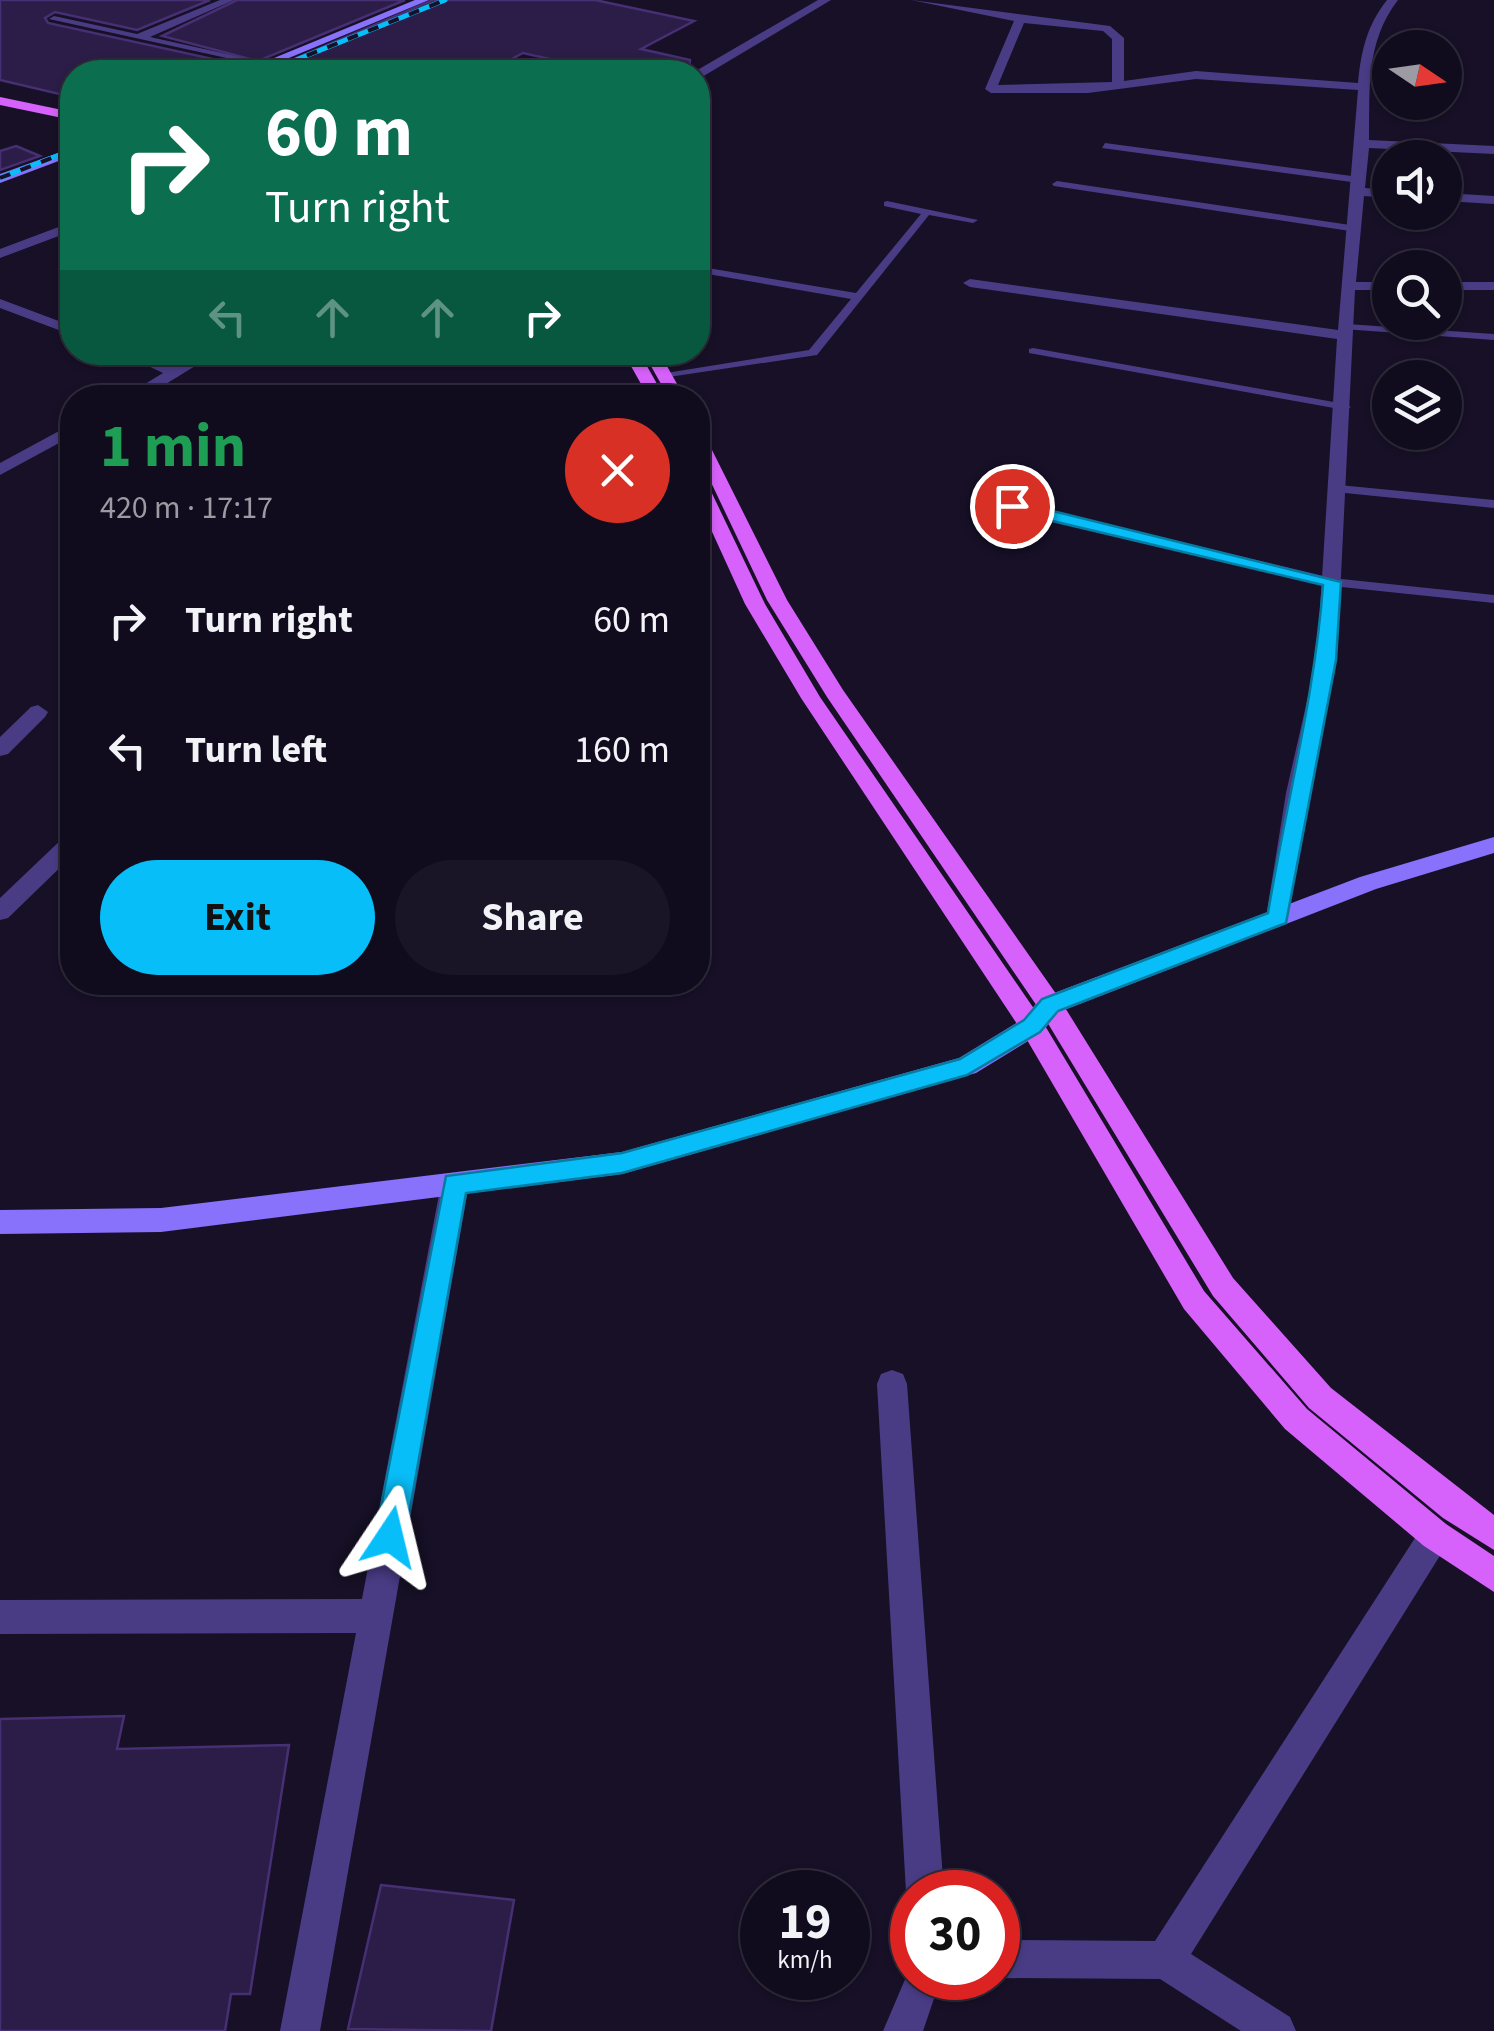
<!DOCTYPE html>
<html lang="en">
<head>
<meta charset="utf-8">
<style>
  :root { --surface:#110c1d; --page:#1a1526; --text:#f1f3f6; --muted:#9c9ba4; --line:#302c3b; --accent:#08bef9 }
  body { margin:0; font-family:"Source Sans 3",sans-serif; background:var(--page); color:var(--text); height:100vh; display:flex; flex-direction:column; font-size:38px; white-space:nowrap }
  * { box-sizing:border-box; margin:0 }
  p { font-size:32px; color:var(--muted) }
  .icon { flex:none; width:55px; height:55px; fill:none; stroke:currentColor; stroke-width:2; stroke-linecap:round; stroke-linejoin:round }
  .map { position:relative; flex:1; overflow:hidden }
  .panel { position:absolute; left:60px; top:385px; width:650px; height:610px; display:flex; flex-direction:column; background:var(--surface); border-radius:40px; box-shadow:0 2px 8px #0004,0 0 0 2px var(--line) }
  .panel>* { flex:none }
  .banner { position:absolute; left:60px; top:60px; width:650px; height:305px; border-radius:40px; box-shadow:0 2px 8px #0004,0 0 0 2px var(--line); background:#0b6e4f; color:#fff; overflow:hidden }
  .needle { width:65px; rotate:103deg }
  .buttons { position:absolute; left:1372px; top:30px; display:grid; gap:20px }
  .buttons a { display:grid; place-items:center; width:90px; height:90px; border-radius:50%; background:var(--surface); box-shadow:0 2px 8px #0004,0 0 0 2px var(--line); font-size:50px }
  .speed { position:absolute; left:740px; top:1870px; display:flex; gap:20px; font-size:50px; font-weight:700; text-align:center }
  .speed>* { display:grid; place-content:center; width:130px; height:130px; border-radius:50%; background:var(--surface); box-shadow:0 2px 8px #0004,0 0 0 2px var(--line); line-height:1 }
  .speed small { font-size:25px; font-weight:400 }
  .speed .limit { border:15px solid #d22; background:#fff; color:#111 }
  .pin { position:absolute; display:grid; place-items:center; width:85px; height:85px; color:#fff; margin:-42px; border:5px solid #fff; border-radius:50%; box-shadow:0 2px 10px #0007 }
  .me { position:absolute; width:110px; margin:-55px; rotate:10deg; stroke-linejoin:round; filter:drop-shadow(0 0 8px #0008) }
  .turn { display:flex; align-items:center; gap:35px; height:210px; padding:0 40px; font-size:45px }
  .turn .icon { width:130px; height:130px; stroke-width:2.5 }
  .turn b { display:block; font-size:70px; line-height:85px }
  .lanes { display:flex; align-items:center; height:95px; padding:0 40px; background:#0003; justify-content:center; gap:50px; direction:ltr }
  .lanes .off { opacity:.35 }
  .round { display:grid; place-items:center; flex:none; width:105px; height:105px; border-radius:52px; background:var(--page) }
  .summary { display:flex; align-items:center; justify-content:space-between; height:170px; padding:0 40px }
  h1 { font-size:60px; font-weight:700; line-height:75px; color:#1e9e55 }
  .cta { display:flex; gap:20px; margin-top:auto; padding:20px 40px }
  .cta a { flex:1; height:115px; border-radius:60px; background:var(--accent); color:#111; font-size:40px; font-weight:700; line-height:115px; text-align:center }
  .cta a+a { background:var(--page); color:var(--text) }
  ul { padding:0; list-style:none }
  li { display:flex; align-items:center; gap:30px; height:130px; padding:0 40px }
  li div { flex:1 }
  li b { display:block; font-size:38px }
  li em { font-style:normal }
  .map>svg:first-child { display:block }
  .building { fill:#2b1d47; stroke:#462f73; stroke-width:2.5 }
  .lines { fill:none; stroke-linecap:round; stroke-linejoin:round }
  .lane { fill:#493c85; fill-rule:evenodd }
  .street { fill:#493c85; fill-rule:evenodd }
  .secondary { fill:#8871fb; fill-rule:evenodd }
  .primary { fill:#d761fb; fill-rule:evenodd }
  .rail-casing { stroke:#08bef9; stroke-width:5 }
  .rail { stroke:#171027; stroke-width:4; stroke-dasharray:11; stroke-linecap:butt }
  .route { fill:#08bef9; stroke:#057ca2; stroke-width:2.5 }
</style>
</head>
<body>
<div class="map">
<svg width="1494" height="2031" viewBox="0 0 1494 2031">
  <rect width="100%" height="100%" fill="#171027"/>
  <g class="building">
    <path d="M0,0H210L137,30L55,12L45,18L48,23L245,66L236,72H72V97L0,80Z"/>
    <path d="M237,0H405L258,61L162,36Z"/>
    <path d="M433,0H595L694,21L641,49L690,60L689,72H609L523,53L487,72H264Z"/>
    <path d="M16,146L40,156L0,170V151Z"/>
    <path d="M124,1716L117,1749L289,1745L250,1994H231L225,2031H0V1719Z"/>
    <path d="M381,1885L514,1900L491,2031L348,2029Z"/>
  </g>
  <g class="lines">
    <g class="lane">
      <path d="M1105,143L1359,177L1364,180L1359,183L1102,148Z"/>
      <path d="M1057,181L1350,225L1355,228L1350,231L1054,186L1052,184Z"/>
      <path d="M887,201L978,220L973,223L929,215L817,355L662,378V374L666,373L809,350L851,299L702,273L698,269L702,267L856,293L921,214L884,206V202Z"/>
      <path d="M1347,324L1494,334V340L1343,329V325Z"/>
      <path d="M1033,348L1345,404L1351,407L1345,410L1029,353V349Z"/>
      <path d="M1339,485L1494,500V508L1335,492L1333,489Z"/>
      <path d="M1012,502L1332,578L1494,595V603L1332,586L1008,509V503Z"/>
    </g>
    <g class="street">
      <path d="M220,0H234L150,37L254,60V64L49,19L54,16L137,34Z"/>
      <path d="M818,0H831L702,77L698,78L694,72Z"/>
      <path d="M911,0L1110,26L1124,38V81L1196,71L1358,83C1361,51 1367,25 1387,0H1398C1365,43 1370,90 1369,140L1494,146V154L1369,148L1365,188L1390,190V198L1364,196L1356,282H1390V290H1355L1337,657L1286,923H1270L1266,917L1286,793L1317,657L1337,339L970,287L963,283L970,279L1338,330L1358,90L1196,79L1088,93H991L985,89L1014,21ZM1024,23L1103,31L1112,39V82L998,85Z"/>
      <path d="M1445,193L1494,196V204L1445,201Z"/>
      <path d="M72,222V231L0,258V249Z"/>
      <rect x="1445" y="282" width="49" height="8"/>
      <path d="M0,299L72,326V335L0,308Z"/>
      <path d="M119,352H141L175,366L199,352H218L143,398H122L163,373Z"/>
      <path d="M72,424V436L0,475V463Z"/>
      <path d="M38,705L48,712L45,717L8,754L0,756V737L31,707Z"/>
      <path d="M72,835V856L8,918L0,920V898L64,837Z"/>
      <path d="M455,1173L465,1176L469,1184L320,2031H280L356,1633L0,1634V1600L362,1599L441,1184L445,1176Z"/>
      <path d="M892,1370L903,1374L907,1384L944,1892H912V1905L906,1892L877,1384L881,1374Z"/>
      <path d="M1435,1519L1446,1524L1451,1535L1446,1546L1191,1954L1290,2017L1296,2031H1241L1160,1979L996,1978L998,1940L1155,1941L1424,1524Z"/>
      <path d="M912,1963V1978H941L923,2031H883Z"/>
    </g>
    <g class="secondary">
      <path d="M415,0H429L255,72H240Z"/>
      <path d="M72,148V156L0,183V174Z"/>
      <path d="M1494,837V853L1376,889L1059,1012L1041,1033L976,1073L622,1174L161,1232L0,1234V1210L161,1208L622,1152L959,1058L1023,1019L1041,998L1360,877Z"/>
    </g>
    <g class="primary">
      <path d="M0,97L72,112V120L0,105Z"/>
      <path d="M623,352H639L665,398H649Z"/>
      <path d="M643,352H659L685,398H669Z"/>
      <path d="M698,433L706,438L787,600L843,690L1059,998L1233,1278L1331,1388L1494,1515V1550L1443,1518L1309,1408L1213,1296L1041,1012L827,697L767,600L698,455Z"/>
      <path d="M698,478L707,483L765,604L820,697L1041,1019L1204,1291L1307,1409L1446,1524L1494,1556V1592L1424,1546L1285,1429L1184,1309L1023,1033L801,698L745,604L698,501Z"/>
    </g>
    <defs>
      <g id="rail">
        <path d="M266,72L445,0"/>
        <path d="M0,178L72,150"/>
      </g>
    </defs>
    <use href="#rail" class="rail-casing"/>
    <use href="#rail" class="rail"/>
  </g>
  <path class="route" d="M1012,501L1341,582L1336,660L1286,923L1058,1011L1040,1032L967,1075L622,1173L466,1193L405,1537L400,1547L390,1552L380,1547L375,1537L446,1176L622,1153L960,1059L1024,1020L1042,999L1268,913C1286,804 1315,695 1323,585L1006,510V503Z"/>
</svg>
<div class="buttons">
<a><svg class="needle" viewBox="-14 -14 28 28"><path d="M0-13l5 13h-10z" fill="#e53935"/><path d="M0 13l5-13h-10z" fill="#9c9ba4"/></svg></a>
<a><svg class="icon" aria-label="sound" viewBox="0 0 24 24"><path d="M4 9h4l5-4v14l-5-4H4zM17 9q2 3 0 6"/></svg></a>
<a><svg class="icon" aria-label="search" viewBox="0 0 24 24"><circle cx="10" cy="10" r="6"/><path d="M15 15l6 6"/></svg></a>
<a><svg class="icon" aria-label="layers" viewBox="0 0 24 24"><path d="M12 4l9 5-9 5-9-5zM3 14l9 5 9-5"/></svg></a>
</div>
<div class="speed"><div>19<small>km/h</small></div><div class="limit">30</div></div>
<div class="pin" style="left:1012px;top:506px;background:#d93025"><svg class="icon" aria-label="arrive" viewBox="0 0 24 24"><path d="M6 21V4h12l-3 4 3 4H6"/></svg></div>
<svg class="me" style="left:390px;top:1537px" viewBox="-20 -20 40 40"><path d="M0-17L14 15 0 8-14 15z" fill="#08bef9" stroke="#fff" stroke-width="4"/></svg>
<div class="banner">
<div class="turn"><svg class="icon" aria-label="right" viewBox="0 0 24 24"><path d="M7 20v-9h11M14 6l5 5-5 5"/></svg><div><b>60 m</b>Turn right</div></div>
<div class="lanes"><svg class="icon off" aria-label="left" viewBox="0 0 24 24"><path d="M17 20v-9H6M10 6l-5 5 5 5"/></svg><svg class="icon off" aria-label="ahead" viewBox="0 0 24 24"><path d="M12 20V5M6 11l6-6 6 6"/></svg><svg class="icon off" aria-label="ahead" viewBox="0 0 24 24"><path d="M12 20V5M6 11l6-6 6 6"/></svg><svg class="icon" aria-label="right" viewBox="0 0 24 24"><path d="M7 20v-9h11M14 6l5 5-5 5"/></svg></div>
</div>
<section class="panel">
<div class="summary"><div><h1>1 min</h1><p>420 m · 17:17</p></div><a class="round" style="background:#d93025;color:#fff"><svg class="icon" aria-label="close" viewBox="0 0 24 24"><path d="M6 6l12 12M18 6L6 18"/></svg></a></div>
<ul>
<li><svg class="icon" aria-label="right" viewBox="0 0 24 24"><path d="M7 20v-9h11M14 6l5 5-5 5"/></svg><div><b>Turn right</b></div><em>60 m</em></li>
<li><svg class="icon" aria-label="left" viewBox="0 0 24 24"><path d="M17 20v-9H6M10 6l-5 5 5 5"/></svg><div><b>Turn left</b></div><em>160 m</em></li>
</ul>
<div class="cta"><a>Exit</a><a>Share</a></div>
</section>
</div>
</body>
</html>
